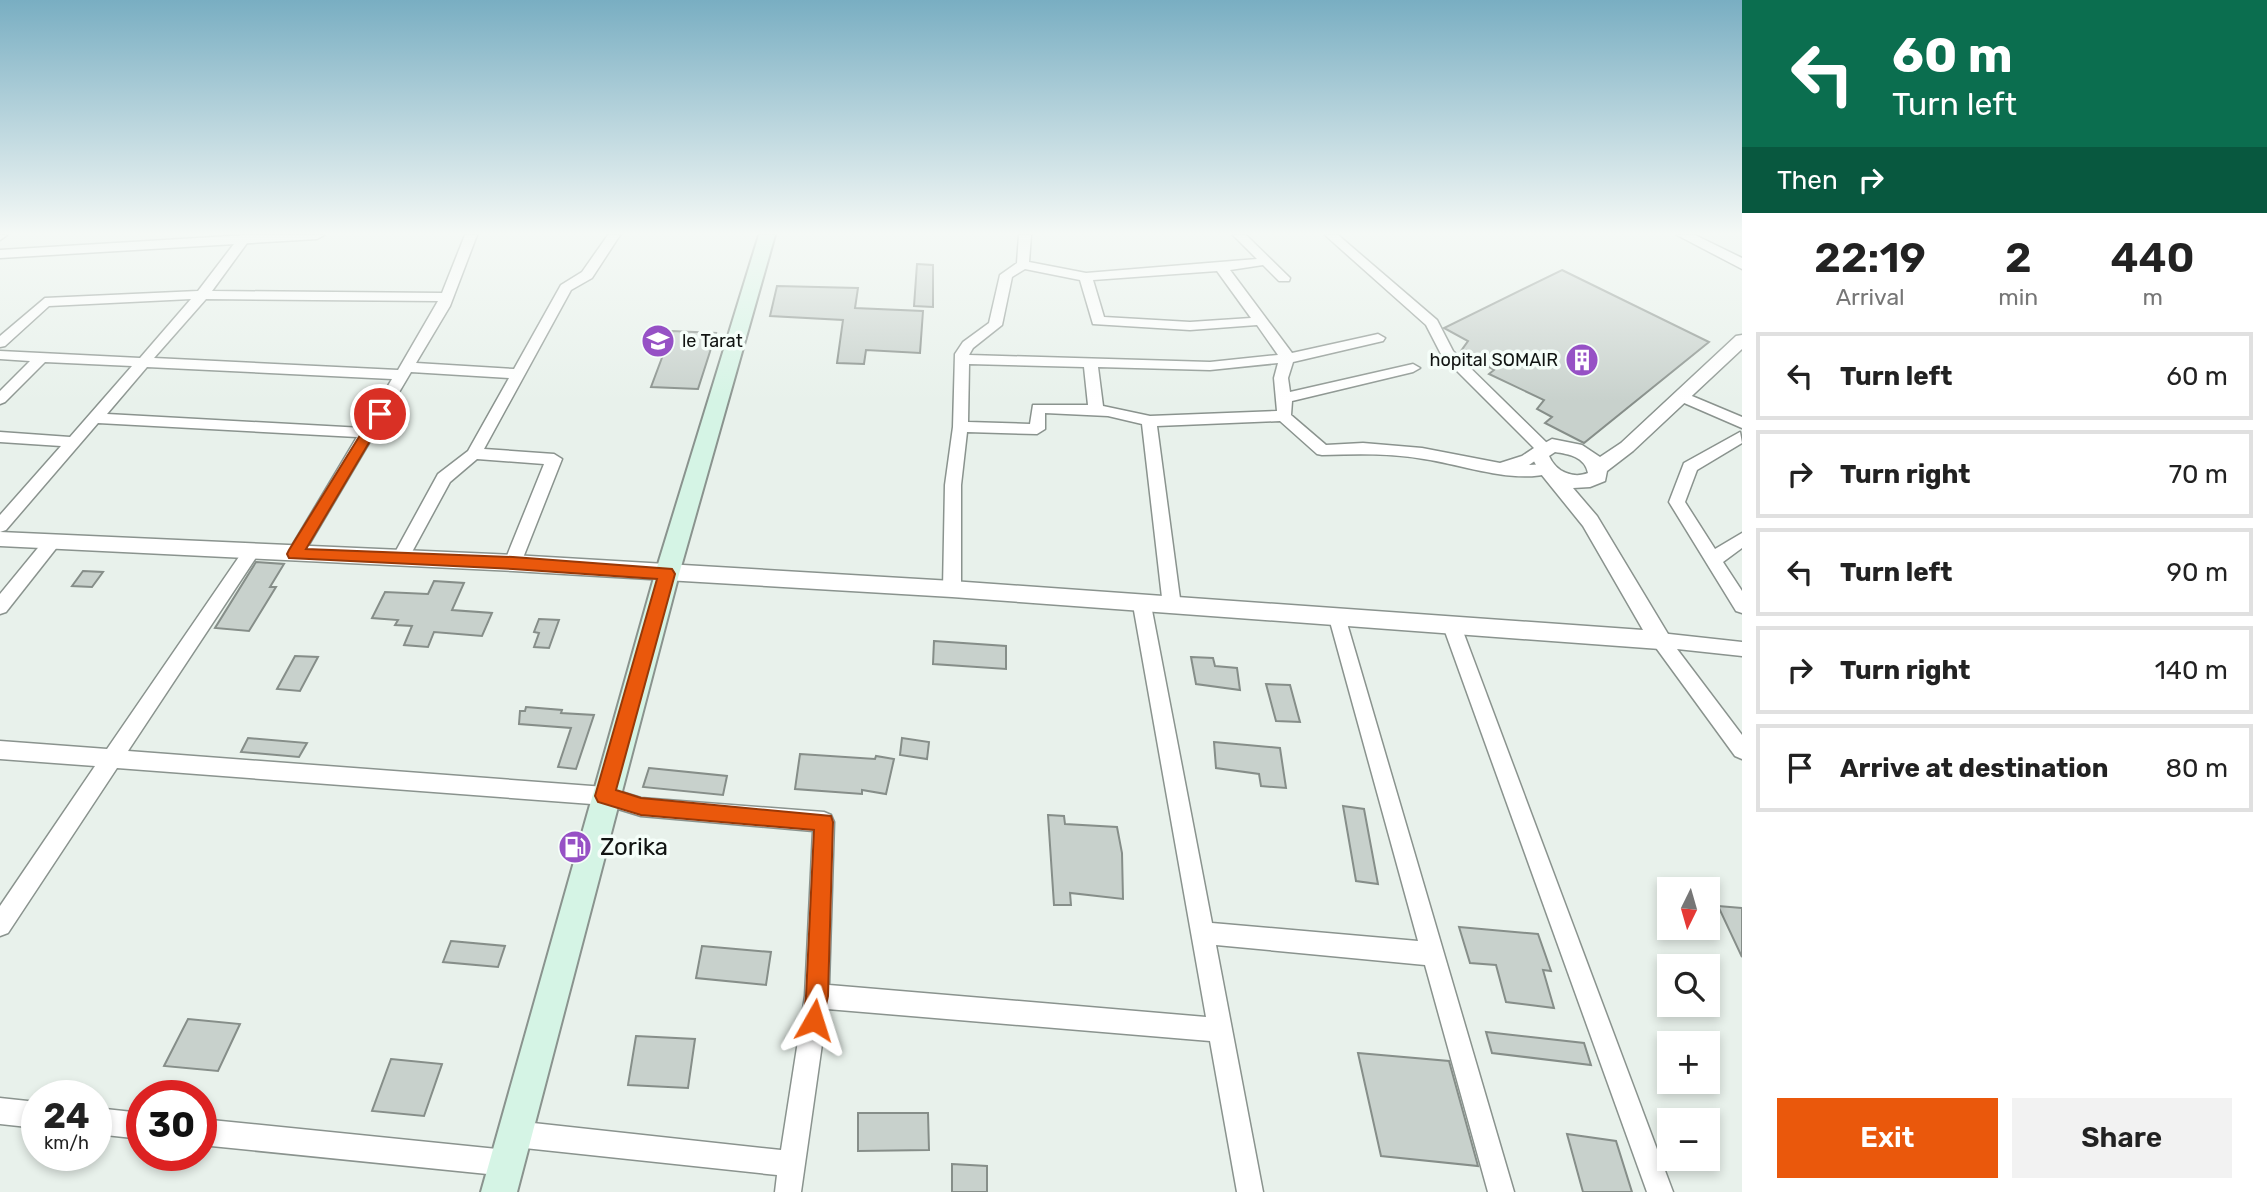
<!DOCTYPE html>
<html lang="en">
<head>
<meta charset="utf-8">
<style>
  :root { --surface:#fff; --page:#f2f2f2; --text:#222; --muted:#767676; --line:#e0e0e0; --accent:#ea580c }
  body { margin:0; font-family:Rubik,sans-serif; background:var(--page); color:var(--text); height:100vh; display:flex; flex-direction:column; font-size:26px; white-space:nowrap }
  * { box-sizing:border-box; margin:0 }
  p { font-size:23px; color:var(--muted) }
  .icon { flex:none; width:38px; height:38px; fill:none; stroke:currentColor; stroke-width:2; stroke-linecap:round; stroke-linejoin:round }
  .map { position:relative; flex:1; overflow:hidden }
  .sheet { display:flex; flex-direction:column; background:var(--surface); width:525px }
  .sheet>* { flex:none }
  .banner { background:#0b6e4f; color:#fff; overflow:hidden }
  .needle { width:46px; rotate:185deg }
  .tools { position:absolute; left:1657px; top:877px; display:grid; gap:14px }
  .tools a { display:grid; place-items:center; width:63px; height:63px; border-radius:0px; background:var(--surface); box-shadow:0 4px 10px #0003; font-size:35px }
  .speed { position:absolute; left:21px; top:1080px; display:flex; gap:14px; font-size:35px; font-weight:700; text-align:center }
  .speed>* { display:grid; place-content:center; width:91px; height:91px; border-radius:50%; background:var(--surface); box-shadow:0 4px 10px #0003; line-height:1 }
  .speed small { font-size:18px; font-weight:400 }
  .speed .limit { border:10px solid #d22; background:#fff; color:#111 }
  .pin { position:absolute; display:grid; place-items:center; width:60px; height:60px; color:#fff; margin:-30px; border:4px solid #fff; border-radius:50%; box-shadow:0 2px 7px #0007 }
  .me { position:absolute; width:77px; margin:-38px; rotate:6deg; stroke-linejoin:round; filter:drop-shadow(0 0 5px #0008) }
  .turn { display:flex; align-items:center; gap:24px; height:147px; padding:0 35px; font-size:32px }
  .turn .icon { width:91px; height:91px; stroke-width:2.5 }
  .turn b { display:block; font-size:49px; line-height:60px }
  .then { display:flex; align-items:center; height:66px; padding:0 35px; background:#0003; gap:14px; font-size:26px }
  .eta { display:flex; justify-content:space-evenly; align-items:center; height:119px; text-align:center }
  .eta b { font-size:42px; font-weight:600; line-height:49px }
  .action { display:flex; gap:14px; margin-top:auto; padding:14px 35px }
  .action a { flex:1; height:80px; border-radius:0px; background:var(--accent); color:#fff; font-size:28px; font-weight:600; line-height:80px; text-align:center }
  .action a+a { background:var(--page); color:var(--text) }
  ul { padding:0; list-style:none }
  li { display:flex; align-items:center; gap:21px; height:88px; margin:0 14px 10px; padding:0 21px; border:4px solid var(--line); border-radius:0px }
  li div { flex:1 }
  li b { display:block; font-size:26px }
  li em { font-style:normal }
  main { display:flex; flex:1; min-height:0 }
  .map>svg:first-child { display:block }
  .building { fill:#c8d1cc; stroke:#868e89; stroke-width:2 }
  .lines { fill:none; stroke-linecap:round; stroke-linejoin:round }
  .minor-casing { stroke:#8a938e; stroke-width:3 }
  .tertiary-casing { stroke:#8a938e; stroke-width:3 }
  .secondary-casing { stroke:#8a938e; stroke-width:4 }
  .minor { fill:#fff; fill-rule:evenodd }
  .tertiary { fill:#fff; fill-rule:evenodd }
  .secondary { fill:#d5f4e5; fill-rule:evenodd }
  .route { fill:#ea580c; stroke:#983908; stroke-width:2 }
  .labels { text-anchor:middle; dominant-baseline:central; stroke-width:7; stroke-linejoin:round; paint-order:stroke }
  .far-poi-label { font-size:18px; fill:#111412; stroke:#f5fef9; text-anchor:start }
  .near-poi-label { font-size:24px; fill:#111412; stroke:#f5fef9; text-anchor:start }
</style>
</head>
<body>
<main>
<div class="map">
<svg width="1742" height="1192" viewBox="0 0 1742 1192">
  <rect width="100%" height="100%" fill="#e8f1eb"/>
  <g class="building">
    <path d="M917,264L933,265V307L914,306Z"/>
    <path d="M1562,270L1709,342L1584,443L1545,423L1552,417L1537,409L1544,400L1489,374L1494,370L1461,351L1468,341L1444,328Z"/>
    <path d="M777,286L858,288L855,308L923,311L920,353L866,350L864,364L837,363L843,320L770,316Z"/>
    <path d="M672,331L716,333L698,389L651,387Z"/>
    <path d="M256,562L284,564L270,587H276L249,631L215,628Z"/>
    <path d="M83,571L103,572L92,587L72,586Z"/>
    <path d="M434,581L464,583L452,610L492,613L482,636L434,632L428,647L404,645L412,626L395,625L398,620L372,618L385,592L428,594Z"/>
    <path d="M539,619L559,620L549,648L534,647L539,633L534,632Z"/>
    <path d="M934,641L1006,646V669L933,664Z"/>
    <path d="M295,656L318,657L300,691L277,689Z"/>
    <path d="M1191,657L1213,658L1215,666L1237,668L1240,690L1196,684Z"/>
    <path d="M1266,684L1290,685L1300,722L1276,721Z"/>
    <path d="M526,707L562,710L561,713L594,715L576,769L558,767L571,728L519,724L520,711H525Z"/>
    <path d="M248,738L307,743L299,757L241,752Z"/>
    <path d="M902,738L929,742L927,759L900,755Z"/>
    <path d="M1214,742L1280,748L1286,788L1261,786L1259,774L1216,768Z"/>
    <path d="M800,754L875,759L876,756L894,759L886,794L862,790V794L795,789Z"/>
    <path d="M649,768L727,776L723,795L643,787Z"/>
    <path d="M1343,806L1364,809L1378,884L1356,881Z"/>
    <path d="M1048,815L1064,816L1065,824L1117,827L1122,853L1123,899L1070,893L1071,905H1054Z"/>
    <path d="M1718,906L1742,908V957Z"/>
    <path d="M1459,927L1538,934L1551,971L1543,970L1554,1008L1506,1002L1496,965L1470,963Z"/>
    <path d="M451,941L505,946L498,967L443,962Z"/>
    <path d="M702,946L771,952L766,985L696,978Z"/>
    <path d="M188,1019L240,1024L218,1071L164,1066Z"/>
    <path d="M1486,1032L1584,1043L1591,1065L1492,1053Z"/>
    <path d="M636,1036L695,1039L688,1088L628,1085Z"/>
    <path d="M1358,1053L1449,1061L1478,1166L1381,1156Z"/>
    <path d="M391,1059L442,1064L424,1116L372,1111Z"/>
    <path d="M858,1113H928L929,1150L858,1151Z"/>
    <path d="M1567,1134L1616,1141L1632,1192H1583Z"/>
    <path d="M952,1164L987,1166V1192H952Z"/>
  </g>
  <g class="lines">
    <defs>
      <g id="minor">
        <path d="M0,235H7L0,240Z"/>
        <path d="M244,235L250,239L212,291L442,293L465,235H477L450,306L416,363L514,369L561,285L582,272L608,235H620L592,278L571,290L484,449L554,454L562,459L519,568H507L504,563L544,464L477,459L450,482L406,563H394L392,558L438,474L468,451L509,378L411,372L301,558L295,560L287,554L357,437L98,423L6,530L0,532V515L61,446L0,442V432L70,437L132,366L45,362L5,402L0,404V391L30,361L0,359V351L140,358L191,299L49,306L5,346L0,347V336L45,298L198,291L240,236ZM206,299L438,301L398,370L154,358ZM147,367L392,379L363,428L107,414Z"/>
        <path d="M1019,235H1031L1029,262L1086,273L1257,259L1233,235H1246L1290,278L1289,281H1279L1263,265L1230,270L1292,353L1378,334L1385,338L1383,341L1293,362L1288,378L1290,392L1413,364L1420,368L1413,372L1292,401L1291,415L1326,445L1363,443L1422,448L1500,463L1522,456L1534,448L1442,356L1426,325L1325,235H1338L1437,320L1453,351L1549,445L1552,449L1529,465L1546,464L1554,469L1552,473C1512,484 1464,465 1424,459C1390,453 1356,454 1322,455L1317,454L1280,421L1157,426L1181,606L1178,611H1166L1163,606L1142,424L1108,416L1045,413V429L1037,434L967,432L961,485V589L958,594H946L943,589L945,485L953,427L955,354L963,342L989,323L1000,275L1017,263ZM1025,269L1080,280L1093,324L1190,330L1257,325L1278,355L1210,362L969,355L973,348L1002,325L1012,277ZM1217,271L1251,318L1190,322L1104,317L1093,280ZM1278,363L1274,378L1277,411L1150,416L1103,406L1098,367L1210,370ZM969,364L1084,367L1088,405H1033L1030,424L968,422Z"/>
        <path d="M1680,391L1742,417V428L1675,399L1673,396Z"/>
        <path d="M1740,432L1742,443L1697,470L1685,502L1715,549L1742,533V548L1723,562L1742,591V613L1736,611L1669,502L1684,463Z"/>
        <path d="M52,536L60,542L58,546L6,612L0,614V594L46,538Z"/>
        <path d="M251,546L259,552L257,556L128,751L605,787L641,798L824,812L831,815L834,822L829,985L1206,1017L1133,605L1136,600H1148L1151,605L1212,923L1418,941L1329,618L1332,613H1344L1514,1192H1488L1425,965L1216,945L1263,1192H1237L1210,1041L827,1009L801,1192H775L777,1175L515,1147L506,1143L502,1134L506,1125L515,1121L781,1150L805,996L813,831L641,816L605,805L117,768L8,933L0,936V906L95,766L0,759V741L107,749L245,548Z"/>
        <path d="M1452,619L1458,621L1461,626L1673,1192H1647L1443,626L1446,621Z"/>
        <path d="M1660,633L1742,642V656L1677,649L1742,735V759L1735,756L1654,645L1651,640L1654,635Z"/>
        <path d="M0,1098L37,1102V1128L0,1124Z"/>
        <path d="M96,1108L142,1113V1139L96,1134Z"/>
        <path d="M201,1119L507,1150L516,1154L520,1163L516,1172L507,1176L201,1145Z"/>
      </g>
      <g id="tertiary">
        <path d="M247,235H324L317,239L0,258V250Z"/>
        <path d="M1677,235H1695L1742,258V269Z"/>
        <path d="M1742,335V349L1633,451L1607,471L1605,481L1590,487L1573,488L1597,516L1668,634L1671,640L1668,646L1660,649L952,597L513,571L0,546V532L513,555L952,581L1643,630L1583,526L1541,474L1530,454L1532,450L1552,439L1582,445L1600,457L1621,443L1736,336ZM1555,452C1569,454 1585,457 1588,473C1573,479 1556,472 1549,456Z"/>
      </g>
      <path id="secondary" d="M759,235H775L679,574L517,1192H481L655,574Z"/>
    </defs>
    <use href="#minor" class="minor-casing"/>
    <use href="#tertiary" class="tertiary-casing"/>
    <use href="#secondary" class="secondary-casing"/>
    <use href="#minor" class="minor"/>
    <use href="#tertiary" class="tertiary"/>
    <use href="#secondary" class="secondary"/>
  </g>
  <linearGradient id="sky" x2="0" y2="1"><stop stop-color="#79aec2"/><stop offset="0.58" stop-color="#f5f9f6"/><stop offset="1" stop-color="#f5f9f6" stop-opacity="0"/></linearGradient>
  <rect width="1742" height="402" fill="url(#sky)"/>
  <path class="route" d="M380,409L386,414L306,549L513,557L672,569L675,574L616,790L641,798L831,816L833,822L828,996L821,1027L814,1030L806,1027L803,1020L806,996L814,830L641,815L598,802L595,796L657,579L513,569L289,558L287,554L289,550L375,411Z"/>
  <defs>
    <symbol id="school-disc" viewBox="-11 -11 22 22"><circle r="9.5" fill="#9651c5" stroke="#f5fef9"/><path d="M0-5L7-2L0 1L-7-2ZM-4 1L0 2.5L4 1V4Q0 6-4 4Z" fill="#fff"/></symbol>
    <symbol id="building-disc" viewBox="-11 -11 22 22"><circle r="9.5" fill="#9651c5" stroke="#f5fef9"/><path d="M-4-6H4V6H1V3H-1V6H-4ZM-2.5-4.3h1.7v1.8h-1.7ZM.8-4.3h1.7v1.8H.8ZM-2.5-1h1.7V.8h-1.7ZM.8-1h1.7V.8H.8Z" fill="#fff"/></symbol>
    <symbol id="fuel-disc" viewBox="-11 -11 22 22"><circle r="9.5" fill="#9651c5" stroke="#f5fef9"/><path d="M-5.5-6h7V0h2V4h1.3V-2.5L3-4.5l.8-.8L6-3V5H2.5V1h-1V6h-7ZM-4.2-4.7v3.2H.2V-4.7Z" fill="#fff"/></symbol>
  </defs>
  <g fill-rule="evenodd">
    <use href="#school-disc" x="639" y="322" width="38" height="38"/>
    <use href="#building-disc" x="1563" y="341" width="38" height="38"/>
    <use href="#fuel-disc" x="556" y="828" width="38" height="38"/>
  </g>
  <g class="labels">
    <g class="far-poi-label">
      <text x="682" y="341">le Tarat</text>
      <text x="1558" y="360" text-anchor="end">hopital SOMAIR</text>
    </g>
    <g class="near-poi-label">
      <text x="600" y="847">Zorika</text>
    </g>
  </g>
</svg>
<div class="tools">
<a><svg class="needle" viewBox="-14 -14 28 28"><path d="M0-13l5 13h-10z" fill="#e53935"/><path d="M0 13l5-13h-10z" fill="#767676"/></svg></a>
<a><svg class="icon" aria-label="search" viewBox="0 0 24 24"><circle cx="10" cy="10" r="6"/><path d="M15 15l6 6"/></svg></a>
<a>+</a>
<a>−</a>
</div>
<div class="speed"><div>24<small>km/h</small></div><div class="limit">30</div></div>
<div class="pin" style="left:380px;top:414px;background:#d93025"><svg class="icon" aria-label="arrive" viewBox="0 0 24 24"><path d="M6 21V4h12l-3 4 3 4H6"/></svg></div>
<svg class="me" style="left:814px;top:1020px" viewBox="-20 -20 40 40"><path d="M0-17L14 15 0 8-14 15z" fill="#ea580c" stroke="#fff" stroke-width="4"/></svg>
</div>
<section class="sheet">
<div class="banner">
<div class="turn"><svg class="icon" aria-label="left" viewBox="0 0 24 24"><path d="M17 20v-9H6M10 6l-5 5 5 5"/></svg><div><b>60 m</b>Turn left</div></div>
<div class="then">Then<svg class="icon" aria-label="right" viewBox="0 0 24 24"><path d="M7 20v-9h11M14 6l5 5-5 5"/></svg></div>
</div>
<div class="eta">
<div><b>22:19</b><p>Arrival</p></div>
<div><b>2</b><p>min</p></div>
<div><b>440</b><p>m</p></div>
</div>
<ul>
<li><svg class="icon" aria-label="left" viewBox="0 0 24 24"><path d="M17 20v-9H6M10 6l-5 5 5 5"/></svg><div><b>Turn left</b></div><em>60 m</em></li>
<li><svg class="icon" aria-label="right" viewBox="0 0 24 24"><path d="M7 20v-9h11M14 6l5 5-5 5"/></svg><div><b>Turn right</b></div><em>70 m</em></li>
<li><svg class="icon" aria-label="left" viewBox="0 0 24 24"><path d="M17 20v-9H6M10 6l-5 5 5 5"/></svg><div><b>Turn left</b></div><em>90 m</em></li>
<li><svg class="icon" aria-label="right" viewBox="0 0 24 24"><path d="M7 20v-9h11M14 6l5 5-5 5"/></svg><div><b>Turn right</b></div><em>140 m</em></li>
<li><svg class="icon" aria-label="arrive" viewBox="0 0 24 24"><path d="M6 21V4h12l-3 4 3 4H6"/></svg><div><b>Arrive at destination</b></div><em>80 m</em></li>
</ul>
<div class="action"><a>Exit</a><a>Share</a></div>
</section>
</main>
</body>
</html>
